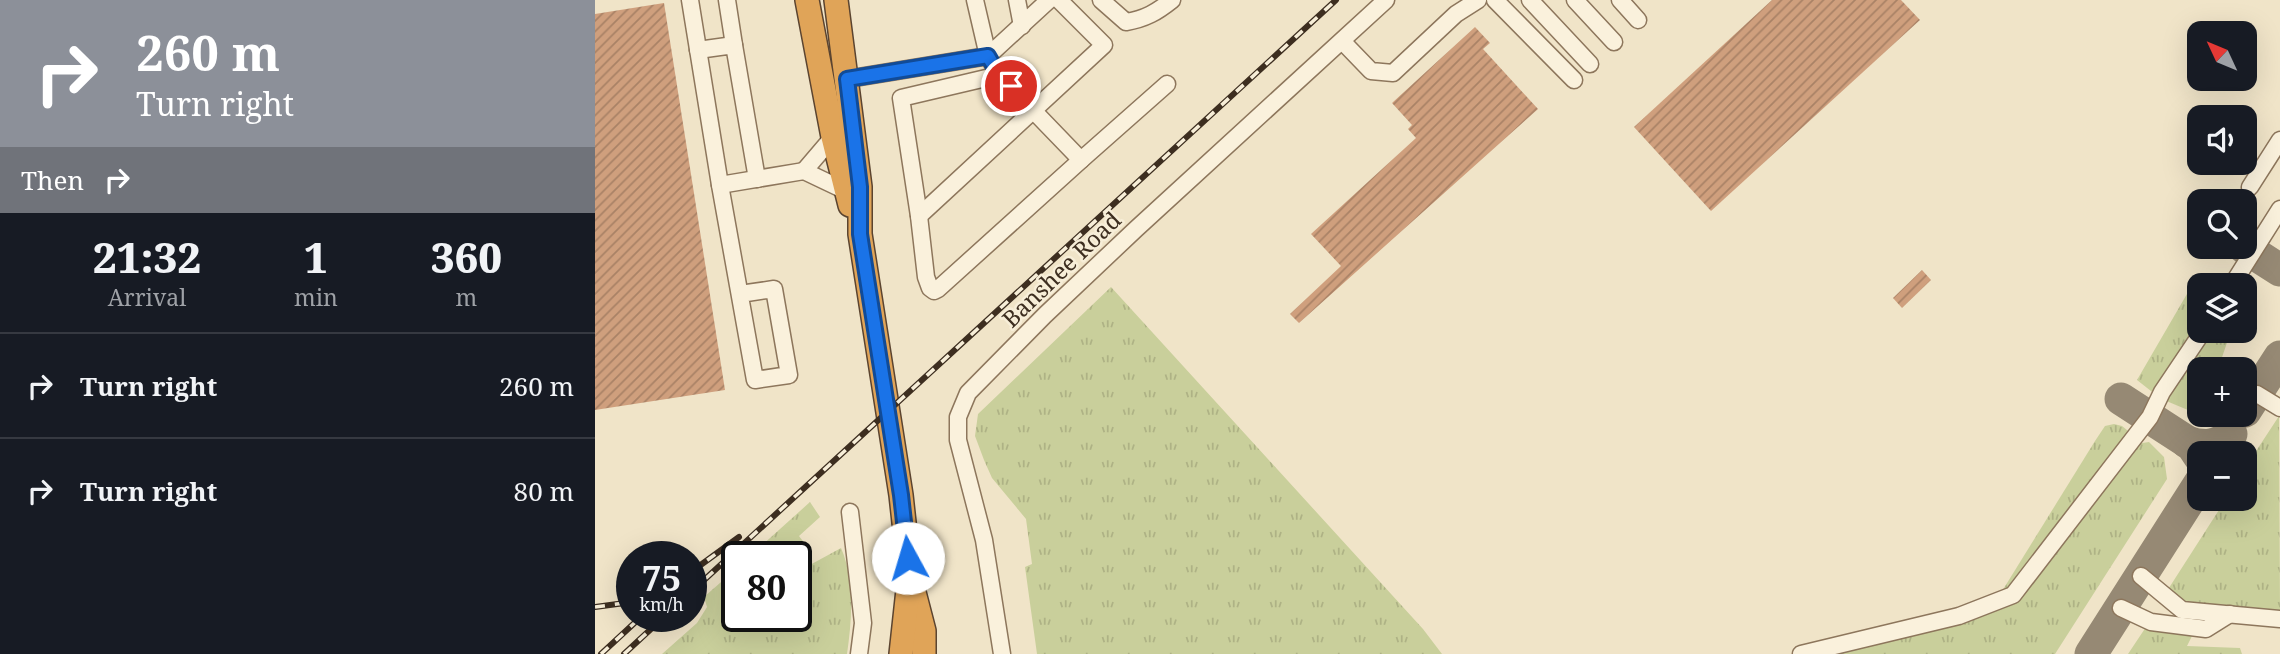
<!DOCTYPE html>
<html lang="en">
<head>
<meta charset="utf-8">
<style>
  :root { --surface:#171b24; --page:#242831; --text:#f1f3f6; --muted:#9ea1a6; --line:#363941 }
  body { margin:0; font-family:"Noto Serif",serif; background:var(--page); color:var(--text); height:100vh; display:flex; flex-direction:column; font-size:26px; white-space:nowrap }
  * { box-sizing:border-box; margin:0 }
  p { font-size:23px; color:var(--muted) }
  .icon { flex:none; width:38px; height:38px; fill:none; stroke:currentColor; stroke-width:2; stroke-linecap:round; stroke-linejoin:round }
  .map { position:relative; flex:1; overflow:hidden }
  .details { display:flex; flex-direction:column; background:var(--surface); width:595px }
  .details>* { flex:none }
  .top-card { background:#8c9099; color:#fff; overflow:hidden }
  .needle { width:46px; rotate:314deg }
  .buttons { position:absolute; left:1592px; top:21px; display:grid; gap:14px }
  .buttons a { display:grid; place-items:center; width:70px; height:70px; border-radius:14px; background:var(--surface); box-shadow:0 7px 28px #0002; font-size:35px }
  .speed { position:absolute; left:21px; top:541px; display:flex; gap:14px; font-size:35px; font-weight:700; text-align:center }
  .speed>* { display:grid; place-content:center; width:91px; height:91px; border-radius:50%; background:var(--surface); box-shadow:0 7px 28px #0002; line-height:1 }
  .speed small { font-size:18px; font-weight:400 }
  .speed .limit { border:4px solid #111; border-radius:10px; background:#fff; color:#111 }
  .pin { position:absolute; display:grid; place-items:center; width:60px; height:60px; color:#fff; margin:-30px; border:4px solid #fff; border-radius:50%; box-shadow:0 2px 7px #0007 }
  .me { position:absolute; width:77px; margin:-38px; rotate:354deg; stroke-linejoin:round; filter:drop-shadow(0 0 5px #0008) }
  .turn { display:flex; align-items:center; gap:24px; height:147px; padding:0 21px; font-size:32px }
  .turn .icon { width:91px; height:91px; stroke-width:2.5 }
  .turn b { display:block; font-size:49px; line-height:60px }
  .then { display:flex; align-items:center; height:66px; padding:0 21px; background:#0003; gap:14px; font-size:26px }
  .eta { display:flex; justify-content:space-evenly; align-items:center; height:119px; text-align:center }
  .eta b { font-size:42px; font-weight:800; line-height:49px }
  ul { padding:0; list-style:none }
  li { display:flex; align-items:center; gap:21px; height:105px; padding:0 21px; border-top:2px solid var(--line) }
  li div { flex:1 }
  li b { display:block; font-size:26px }
  li em { font-style:normal }
  main { display:flex; flex:1; min-height:0 }
  .map>svg:first-child { display:block }
  .grass { fill:url(#grass-tufts) }
  .lines { fill:none; stroke-linecap:round; stroke-linejoin:round }
  .taxiway { stroke:#968974; stroke-width:33 }
  .building { fill:url(#building-hatch) }
  .minor-casing { stroke:#8d765c; stroke-width:19 }
  .highway-casing { stroke:#5b4430; stroke-width:26 }
  .minor { stroke:#faf1dc; stroke-width:16 }
  .highway { stroke:#e0a458; stroke-width:23 }
  .rail-casing { stroke:#3d2e20; stroke-width:6 }
  .rail { stroke:#f7eed8; stroke-width:3.5; stroke-dasharray:10; stroke-linecap:butt }
  .route-casing { stroke:#114b97; stroke-width:18 }
  .route { stroke:#1a73e8; stroke-width:12 }
  .labels { text-anchor:middle; dominant-baseline:central; stroke-width:5; stroke-linejoin:round; paint-order:stroke }
  .street-label { font-size:23px; fill:#3d2e20; stroke:#f7eed8 }
</style>
</head>
<body>
<main>
<section class="details">
<div class="top-card">
<div class="turn"><svg class="icon" aria-label="right" viewBox="0 0 24 24"><path d="M7 20v-9h11M14 6l5 5-5 5"/></svg><div><b>260 m</b>Turn right</div></div>
<div class="then">Then<svg class="icon" aria-label="right" viewBox="0 0 24 24"><path d="M7 20v-9h11M14 6l5 5-5 5"/></svg></div>
</div>
<div class="eta">
<div><b>21:32</b><p>Arrival</p></div>
<div><b>1</b><p>min</p></div>
<div><b>360</b><p>m</p></div>
</div>
<ul>
<li><svg class="icon" aria-label="right" viewBox="0 0 24 24"><path d="M7 20v-9h11M14 6l5 5-5 5"/></svg><div><b>Turn right</b></div><em>260 m</em></li>
<li><svg class="icon" aria-label="right" viewBox="0 0 24 24"><path d="M7 20v-9h11M14 6l5 5-5 5"/></svg><div><b>Turn right</b></div><em>80 m</em></li>
</ul>
</section>
<div class="map">
<svg width="1685" height="654" viewBox="0 0 1685 654">
  <defs>
    <pattern id="grass-tufts" width="24" height="20" patternUnits="userSpaceOnUse" patternTransform="scale(1.75)"><rect width="24" height="20" fill="#c9cf9b"/><path d="M3 7l-1-3M5 7V3M7 7l1-3M15 17l-1-3M17 17v-4M19 17l1-3" fill="none" stroke="#aeb285"/></pattern>
    <pattern id="building-hatch" width="6" height="6" patternUnits="userSpaceOnUse" patternTransform="scale(1.75)"><rect width="6" height="6" fill="#cf9f7d"/><path d="M-1 1l2-2M0 6l6-6M5 7l2-2" fill="none" stroke="#a98266"/></pattern>
  </defs>
  <rect width="100%" height="100%" fill="#f0e4c8"/>
  <g class="grass">
    <path d="M1603,275L1613,285H1605V327L1561,395L1542,380Z"/>
    <path d="M516,287L828,629L847,654H442L430,567L437,564L431,519L397,478L389,460L380,436L383,414Z"/>
    <path d="M1617,331H1636L1623,369H1605V404L1600,413L1569,400Z"/>
    <path d="M1684,416L1685,610L1593,606L1572,591L1631,499H1650V468Z"/>
    <path d="M1519,424L1527,426L1538,435L1415,590L1404,596L1500,441L1510,426Z"/>
    <path d="M1554,442L1569,457L1572,479L1460,654H1219L1408,608L1421,598L1541,444Z"/>
    <path d="M215,502L225,517L204,536L217,553L205,562L213,566L246,548C260,580 257,620 252,654H67L102,623L112,607L109,597L142,568V616H201V556H155Z"/>
    <path d="M1551,627L1598,634L1592,646L1645,648L1647,654H1533Z"/>
  </g>
  <g class="lines">
    <g class="taxiway">
      <path d="M1649,247L1685,270"/>
      <path d="M1526,399L1597,445L1605,457"/>
      <path d="M1650,411L1685,357"/>
      <path d="M1592,442C1609,448 1623,447 1636,434"/>
      <path d="M1496,654L1605,483"/>
    </g>
  </g>
  <g class="building">
    <path d="M1177,0H1306L1325,20L1116,211L1039,127Z"/>
    <path d="M69,3L130,390L0,410V14Z"/>
    <path d="M880,27L895,43L888,49L943,109L704,323L695,314L746,266L716,234L821,138L813,129L817,125L797,103Z"/>
    <path d="M1327,270L1336,280L1307,308L1298,298Z"/>
  </g>
  <g class="lines">
    <defs>
      <g id="minor">
        <path d="M95,0L125,185"/>
        <path d="M132,0L139,45"/>
        <path d="M380,0L393,56L404,75L486,160L572,84"/>
        <path d="M422,0L427,26"/>
        <path d="M506,0L531,22C550,19 562,12 577,0"/>
        <path d="M900,0L979,80"/>
        <path d="M935,0L995,64"/>
        <path d="M980,0L1019,42"/>
        <path d="M1025,0L1043,20"/>
        <path d="M747,41L776,71L798,73L861,14L883,0"/>
        <path d="M103,50L139,45L162,179"/>
        <path d="M404,75L306,98L324,216L331,277L335,288L339,291L343,289L486,160"/>
        <path d="M252,79L393,56L454,0"/>
        <path d="M209,171L238,137"/>
        <path d="M1655,187L1685,140"/>
        <path d="M324,216L509,45L464,0"/>
        <path d="M1637,285L1685,209"/>
        <path d="M145,294L179,289L194,375L160,380L125,185L209,171L251,191"/>
        <path d="M1662,394L1685,408"/>
        <path d="M255,512L268,623L264,654"/>
        <path d="M1546,576L1587,610L1685,619"/>
        <path d="M1526,608L1556,622L1611,629L1635,614"/>
        <path d="M407,654L389,540L363,440V417L373,393L450,315L541,229L791,0"/>
        <path d="M1206,654L1364,616L1418,595L1555,417L1567,392L1608,331"/>
      </g>
      <g id="highway">
        <path d="M212,0L238,137L255,205"/>
        <path d="M241,0L265,187V234L306,495L315,577L329,631V654"/>
        <path d="M306,654L313,590"/>
      </g>
    </defs>
    <use href="#minor" class="minor-casing"/>
    <use href="#highway" class="highway-casing"/>
    <use href="#minor" class="minor"/>
    <use href="#highway" class="highway"/>
    <defs>
      <g id="rail">
        <path d="M96,572L144,537"/>
        <path d="M96,592L741,0"/>
        <path d="M0,607L37,602"/>
        <path d="M6,654L47,616"/>
        <path d="M29,654L70,616"/>
      </g>
    </defs>
    <use href="#rail" class="rail-casing"/>
    <use href="#rail" class="rail"/>
  </g>
  <g class="lines">
    <defs>
      <path id="route" d="M313,558L306,495L265,234V187L252,79L393,56L404,75L416,86"/>
    </defs>
    <use href="#route" class="route-casing"/>
    <use href="#route" class="route"/>
  </g>
  <g class="labels">
    <g class="street-label">
      <text transform="translate(466 269) rotate(-44)">Banshee Road</text>
    </g>
  </g>
</svg>
<div class="buttons">
<a><svg class="needle" viewBox="-14 -14 28 28"><path d="M0-13l5 13h-10z" fill="#e53935"/><path d="M0 13l5-13h-10z" fill="#9ea1a6"/></svg></a>
<a><svg class="icon" aria-label="sound" viewBox="0 0 24 24"><path d="M4 9h4l5-4v14l-5-4H4zM17 9q2 3 0 6"/></svg></a>
<a><svg class="icon" aria-label="search" viewBox="0 0 24 24"><circle cx="10" cy="10" r="6"/><path d="M15 15l6 6"/></svg></a>
<a><svg class="icon" aria-label="layers" viewBox="0 0 24 24"><path d="M12 4l9 5-9 5-9-5zM3 14l9 5 9-5"/></svg></a>
<a>+</a>
<a>−</a>
</div>
<div class="speed"><div>75<small>km/h</small></div><div class="limit">80</div></div>
<div class="pin" style="left:416px;top:86px;background:#d93025"><svg class="icon" aria-label="arrive" viewBox="0 0 24 24"><path d="M6 21V4h12l-3 4 3 4H6"/></svg></div>
<svg class="me" style="left:313px;top:558px" viewBox="-20 -20 40 40"><circle r="19" fill="#fff"/><path d="M0-13L10 11 0 6-10 11z" fill="#1a73e8"/></svg>
</div>
</main>
</body>
</html>
